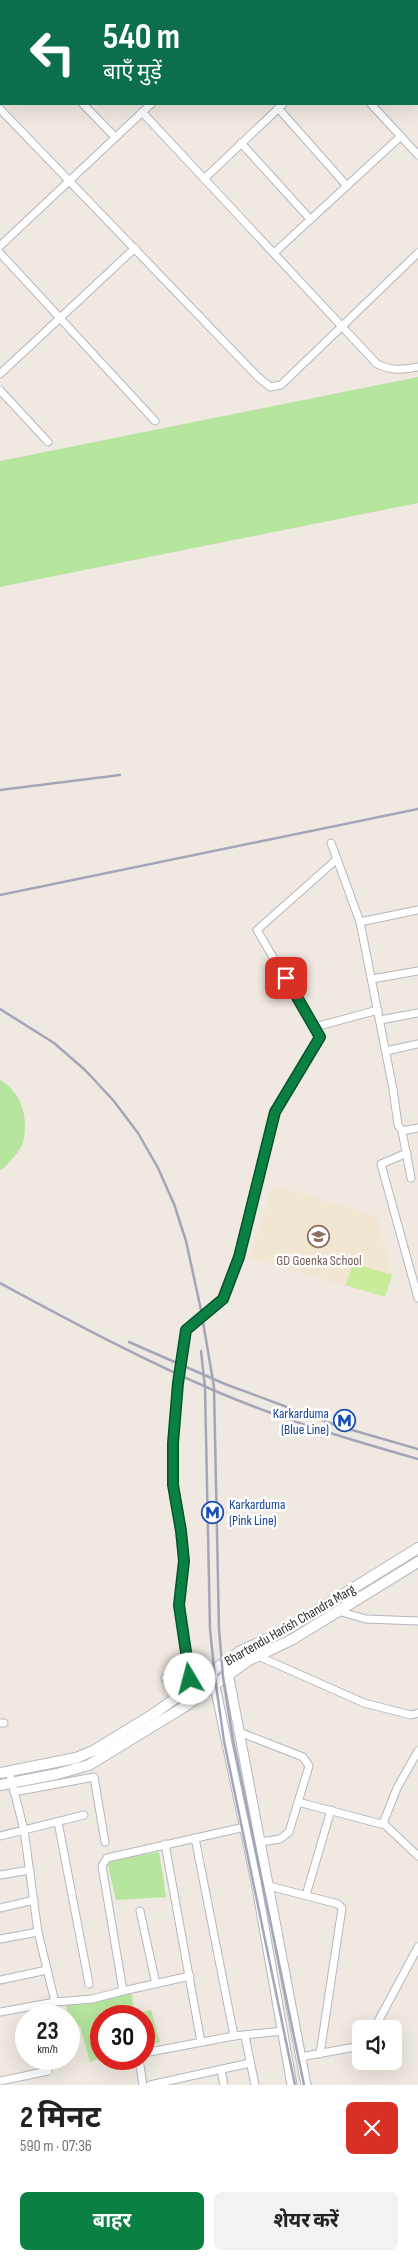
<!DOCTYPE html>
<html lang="hi">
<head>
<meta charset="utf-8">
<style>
  :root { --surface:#fff; --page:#f2f2f2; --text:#222; --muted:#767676; --accent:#0b8043 }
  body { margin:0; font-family:"Sofia Sans Condensed","Noto Sans Devanagari",sans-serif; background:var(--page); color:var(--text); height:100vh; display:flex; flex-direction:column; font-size:19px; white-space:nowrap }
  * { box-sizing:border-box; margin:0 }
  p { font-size:16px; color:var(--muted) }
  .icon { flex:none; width:28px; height:28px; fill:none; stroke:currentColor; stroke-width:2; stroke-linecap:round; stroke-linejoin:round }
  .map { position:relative; height:2085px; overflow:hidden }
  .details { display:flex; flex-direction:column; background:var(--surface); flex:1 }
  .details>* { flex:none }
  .top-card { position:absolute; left:0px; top:0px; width:419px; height:105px; box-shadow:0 5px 20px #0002; background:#0b6e4f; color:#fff; overflow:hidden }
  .fabs { position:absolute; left:352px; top:2020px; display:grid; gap:10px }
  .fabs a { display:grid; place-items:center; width:50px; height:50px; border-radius:8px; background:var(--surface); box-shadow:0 5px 20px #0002; font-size:25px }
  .speed { position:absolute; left:15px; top:2005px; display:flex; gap:10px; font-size:25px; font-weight:700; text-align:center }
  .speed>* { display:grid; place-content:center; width:65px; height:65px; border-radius:50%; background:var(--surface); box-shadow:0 5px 20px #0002; line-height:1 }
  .speed small { font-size:12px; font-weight:400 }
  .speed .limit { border:8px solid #d22; background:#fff; color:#111 }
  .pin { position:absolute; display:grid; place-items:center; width:42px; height:42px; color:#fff; margin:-21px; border-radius:10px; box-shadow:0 2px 8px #0006 }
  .me { position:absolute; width:55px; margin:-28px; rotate:352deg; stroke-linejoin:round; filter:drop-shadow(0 0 4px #0008) }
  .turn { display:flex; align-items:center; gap:18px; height:105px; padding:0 20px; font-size:22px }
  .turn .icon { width:65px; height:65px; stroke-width:2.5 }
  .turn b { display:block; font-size:35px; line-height:42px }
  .round { display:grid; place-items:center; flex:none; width:52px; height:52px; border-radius:8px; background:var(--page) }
  .summary { display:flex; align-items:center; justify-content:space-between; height:85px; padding:0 20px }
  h1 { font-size:30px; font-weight:700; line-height:38px }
  .action { display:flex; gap:10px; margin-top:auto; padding:10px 20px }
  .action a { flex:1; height:58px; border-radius:8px; background:var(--accent); color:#fff; font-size:20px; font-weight:700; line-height:58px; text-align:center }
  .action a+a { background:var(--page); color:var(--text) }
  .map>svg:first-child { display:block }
  .education { fill:#f0e6d1 }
  .green { fill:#b6e59e }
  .pitch { fill:#c9ec9a }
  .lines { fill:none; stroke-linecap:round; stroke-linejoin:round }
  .minor-casing { stroke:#b4b7c1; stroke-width:9 }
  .tertiary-casing { stroke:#b4b7c1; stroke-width:11 }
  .secondary-casing { stroke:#b4b7c1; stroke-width:12 }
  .minor { stroke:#fff; stroke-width:7 }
  .tertiary { stroke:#fff; stroke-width:9 }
  .secondary { stroke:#fff; stroke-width:10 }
  .rail { stroke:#a3a6b8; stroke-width:2.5 }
  .route-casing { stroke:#07532c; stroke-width:12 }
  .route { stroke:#0b8043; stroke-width:9 }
  .labels { text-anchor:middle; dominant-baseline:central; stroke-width:5; stroke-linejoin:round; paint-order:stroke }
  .education-label { font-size:14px; fill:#785e54; stroke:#fff }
  .transit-label { font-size:14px; fill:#164399; stroke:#fff; text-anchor:end }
  .street-label { font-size:14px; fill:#2e2e2e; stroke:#fff }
</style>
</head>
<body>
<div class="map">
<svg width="418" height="2085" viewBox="0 0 418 2085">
  <rect width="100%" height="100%" fill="#efe9e1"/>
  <path class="education" d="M273,1185L377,1216L392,1275L385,1297L250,1258Z"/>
  <g class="green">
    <path d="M418,377V503L0,587V461Z"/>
    <path d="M0,1080C22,1092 29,1119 23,1142C21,1151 10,1161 4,1168L0,1170Z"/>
    <path d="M159,1852L166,1897L116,1900L107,1861Z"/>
    <path d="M131,1988L134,2014L151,2010L160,2042L144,2046V2016H101V2058L90,2062L80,2026L69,2028L66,2002Z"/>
  </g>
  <path class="pitch" d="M353,1263L392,1275L385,1297L346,1285Z"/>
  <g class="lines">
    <defs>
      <g id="minor">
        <path d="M274,0L275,1"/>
        <path d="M396,0L397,1"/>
        <path d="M125,1L127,0"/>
        <path d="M259,1L261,0"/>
        <path d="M418,23V24"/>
        <path d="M83,104L115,137"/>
        <path d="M371,104L418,155"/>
        <path d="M278,108L347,186"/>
        <path d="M0,109L258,377L270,387L281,385L418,253"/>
        <path d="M142,112L377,364C392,371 402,370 418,367"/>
        <path d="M241,143L310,219"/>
        <path d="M204,179L283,104"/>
        <path d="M0,246L151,104"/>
        <path d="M0,253L155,421"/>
        <path d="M274,253L401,136"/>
        <path d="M0,374L135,248"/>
        <path d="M0,390L48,442"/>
        <path d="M337,859L360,922L393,1089L398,1125L402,1131L418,1128"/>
        <path d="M360,922L418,910"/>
        <path d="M372,979L418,971"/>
        <path d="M380,1020L418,1013"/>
        <path d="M315,1027L378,1010"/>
        <path d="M386,1051L418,1044"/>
        <path d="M402,1131L411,1178"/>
        <path d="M407,1153L381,1164L418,1298"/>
        <path d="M338,1611L366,1619L418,1621"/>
        <path d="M258,1656L364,1703L411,1715L418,1713"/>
        <path d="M165,1678L188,1663"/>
        <path d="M197,1697L190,1679L179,1605L184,1561L181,1531L173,1485V1443L178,1383L185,1330L223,1299L239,1257L275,1112L320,1037L257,930L337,859L331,843"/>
        <path d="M0,1723H4"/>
        <path d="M239,1732L303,1757L309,1766L289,1832L280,1839L261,1842"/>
        <path d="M9,1771L24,1830L38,1932L55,2002"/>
        <path d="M14,1792L94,1777L105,1842"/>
        <path d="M298,1802L381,1824L384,1821L397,1788L418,1751"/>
        <path d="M58,1822L89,1984"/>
        <path d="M383,1823L418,1856"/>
        <path d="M0,1836L84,1815"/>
        <path d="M195,1838L234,2036"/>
        <path d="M165,1844L201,2042"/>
        <path d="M0,1875L30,1870"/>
        <path d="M269,1886L338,1904L342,1908L320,2054"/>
        <path d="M306,1895L331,1810"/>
        <path d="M0,1908L34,1900"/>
        <path d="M140,1911L156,1984"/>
        <path d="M0,1939L38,1932"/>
        <path d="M190,1976L123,1991L102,1866L107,1858L245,1827"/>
        <path d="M0,1980L47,1970"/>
        <path d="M0,2012L55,2002L92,1999L123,1991"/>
        <path d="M374,2029L418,1947"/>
        <path d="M245,2036L255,2085"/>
        <path d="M144,2053L234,2036L283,2031"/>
        <path d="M300,2057L361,2046"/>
        <path d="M139,2059L143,2085"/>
        <path d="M221,2070L224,2085"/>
        <path d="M0,2081L48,2071"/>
        <path d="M150,2085L250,2063"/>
      </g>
      <g id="tertiary">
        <path d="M226,1662L306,2085"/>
        <path d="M212,1672L256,1882L292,2085"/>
      </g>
      <g id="secondary">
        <path d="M0,1773L76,1758L95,1750L155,1713L239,1652L284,1631L418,1548"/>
        <path d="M0,1785L57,1774L89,1765L184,1707L249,1660L293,1639L418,1562"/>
      </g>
    </defs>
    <use href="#minor" class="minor-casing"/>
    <use href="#tertiary" class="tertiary-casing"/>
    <use href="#secondary" class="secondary-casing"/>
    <use href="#minor" class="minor"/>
    <use href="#tertiary" class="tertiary"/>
    <use href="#secondary" class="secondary"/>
    <g class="rail">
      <path d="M0,790L120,775"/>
      <path d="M0,895L418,809"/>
      <path d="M0,1009L54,1043L85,1070L113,1100L138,1133L158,1168L174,1204L186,1241L201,1310L214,1387L219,1629L223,1677L233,1740L304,2085"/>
      <path d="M0,1283C72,1322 145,1361 220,1393C284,1420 351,1440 418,1459"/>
      <path d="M129,1342L225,1384L338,1426L418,1449"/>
      <path d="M201,1351L205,1388L210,1629L215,1678L224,1741L295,2085"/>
    </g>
  </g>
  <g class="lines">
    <defs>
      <path id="route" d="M190,1679L179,1605L184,1561L181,1531L173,1485V1443L178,1383L186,1330L223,1299L239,1257L275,1112L320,1037L286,978"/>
    </defs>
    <use href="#route" class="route-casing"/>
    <use href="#route" class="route"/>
  </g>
  <defs>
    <symbol id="school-ring" viewBox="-11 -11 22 22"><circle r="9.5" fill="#fff" stroke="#8d6e63" stroke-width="1.5"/><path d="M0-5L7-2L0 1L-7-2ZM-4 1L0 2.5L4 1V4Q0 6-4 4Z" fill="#8d6e63"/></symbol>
    <symbol id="metro-ring" viewBox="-11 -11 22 22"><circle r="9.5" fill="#fff" stroke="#1a4fb4" stroke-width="1.5"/><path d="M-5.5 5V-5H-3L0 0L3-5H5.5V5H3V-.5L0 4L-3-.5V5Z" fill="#1a4fb4"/></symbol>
  </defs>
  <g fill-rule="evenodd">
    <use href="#school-ring" x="306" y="1224" width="25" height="25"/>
    <use href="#metro-ring" x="332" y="1408" width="25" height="25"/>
    <use href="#metro-ring" x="200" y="1500" width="25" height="25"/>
  </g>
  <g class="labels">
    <g class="education-label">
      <text x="319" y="1260">GD Goenka School</text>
    </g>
    <g class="transit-label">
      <text x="329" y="1413">Karkarduma<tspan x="329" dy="16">(Blue Line)</tspan></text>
      <text x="229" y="1504" text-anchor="start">Karkarduma<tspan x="229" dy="16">(Pink Line)</tspan></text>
    </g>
    <g class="street-label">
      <text transform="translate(290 1625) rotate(-30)">Bhartendu Harish Chandra Marg</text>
    </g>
  </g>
</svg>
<div class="fabs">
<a><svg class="icon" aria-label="sound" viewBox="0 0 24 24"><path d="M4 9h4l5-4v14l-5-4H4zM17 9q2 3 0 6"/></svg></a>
</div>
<div class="speed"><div>23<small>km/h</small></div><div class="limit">30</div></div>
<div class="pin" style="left:286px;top:978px;background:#d93025"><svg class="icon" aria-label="arrive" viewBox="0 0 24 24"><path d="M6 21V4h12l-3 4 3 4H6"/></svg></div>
<svg class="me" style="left:190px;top:1679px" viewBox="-20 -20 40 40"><circle r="19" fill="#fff"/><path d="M0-13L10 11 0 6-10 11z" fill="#0b8043"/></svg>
<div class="top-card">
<div class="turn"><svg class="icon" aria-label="left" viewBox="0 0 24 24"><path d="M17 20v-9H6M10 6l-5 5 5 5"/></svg><div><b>540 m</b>बाएँ मुड़ें</div></div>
</div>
</div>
<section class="details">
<div class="summary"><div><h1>2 मिनट</h1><p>590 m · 07:36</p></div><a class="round" style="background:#d93025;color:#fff"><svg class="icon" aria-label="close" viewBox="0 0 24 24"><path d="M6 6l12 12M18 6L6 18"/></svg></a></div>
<div class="action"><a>बाहर</a><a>शेयर करें</a></div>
</section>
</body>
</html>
